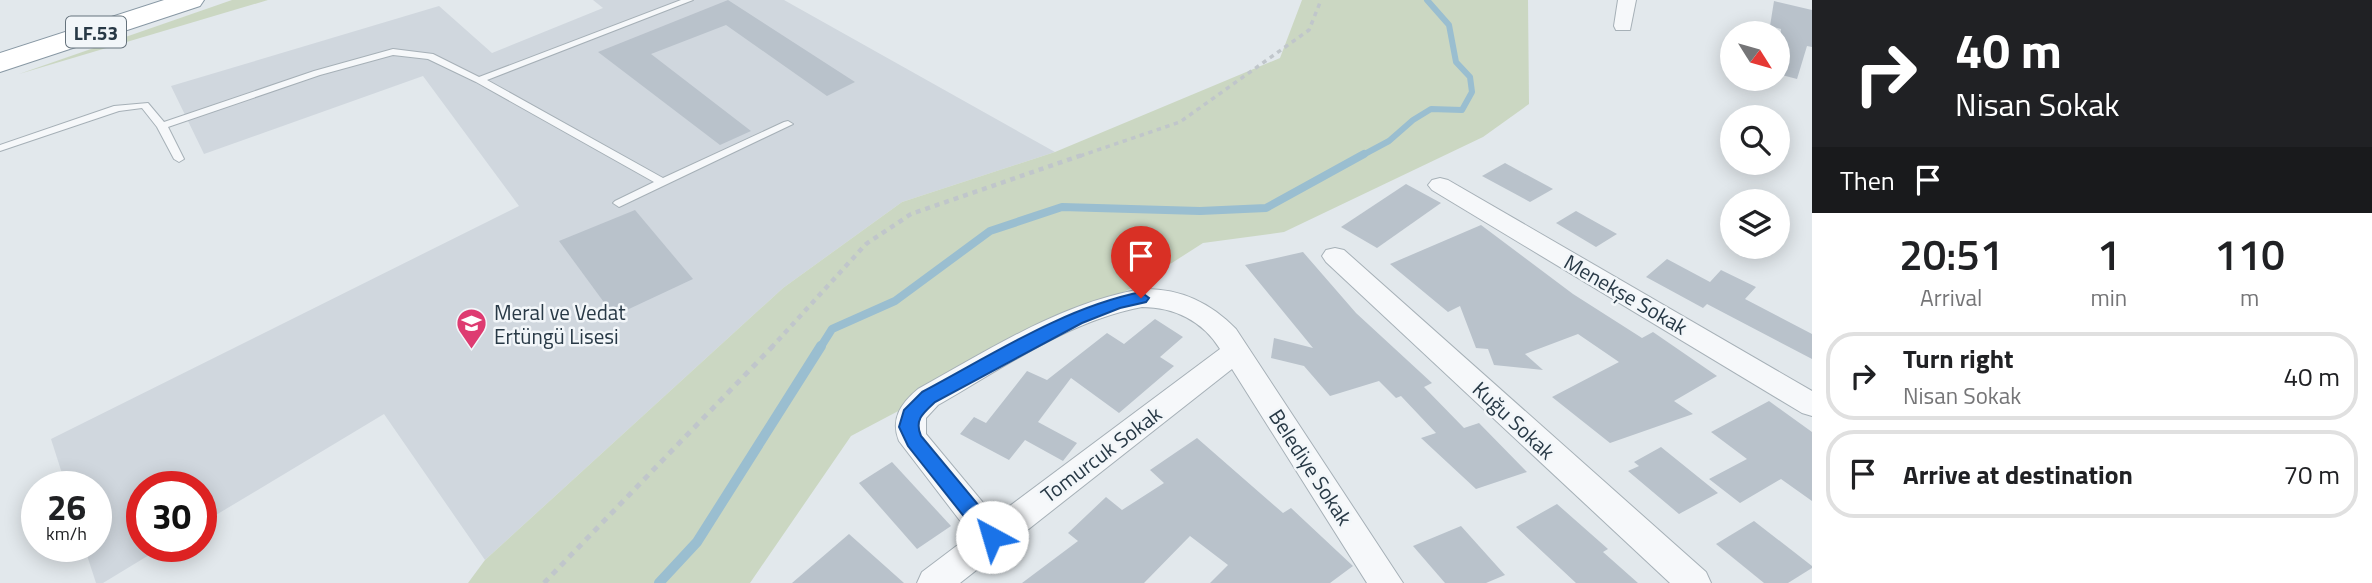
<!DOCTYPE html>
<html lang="en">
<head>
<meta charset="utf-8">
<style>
  :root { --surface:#fff; --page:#f2f2f2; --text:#202124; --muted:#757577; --line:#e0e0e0 }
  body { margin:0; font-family:"Titillium Web",sans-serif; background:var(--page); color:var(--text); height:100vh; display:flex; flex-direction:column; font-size:26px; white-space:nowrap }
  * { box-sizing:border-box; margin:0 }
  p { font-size:23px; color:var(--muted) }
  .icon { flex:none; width:38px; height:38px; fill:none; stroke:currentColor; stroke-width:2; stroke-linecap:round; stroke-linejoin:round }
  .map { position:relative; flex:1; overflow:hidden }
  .details { display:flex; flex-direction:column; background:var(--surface); width:560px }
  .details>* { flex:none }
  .guide { background:#202124; color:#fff; overflow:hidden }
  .needle { width:46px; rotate:127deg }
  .buttons { position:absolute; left:1720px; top:21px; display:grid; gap:14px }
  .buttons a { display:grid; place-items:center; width:70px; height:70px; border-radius:50%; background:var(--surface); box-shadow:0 4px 18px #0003; font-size:35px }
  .speed { position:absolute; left:21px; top:471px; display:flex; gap:14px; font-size:35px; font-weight:700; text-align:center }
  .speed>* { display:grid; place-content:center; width:91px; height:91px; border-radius:50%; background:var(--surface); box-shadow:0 4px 18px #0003; line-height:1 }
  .speed small { font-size:18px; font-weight:400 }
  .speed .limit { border:10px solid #d22; background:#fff; color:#111 }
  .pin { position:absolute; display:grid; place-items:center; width:60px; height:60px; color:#fff; margin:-72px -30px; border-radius:50% 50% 50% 0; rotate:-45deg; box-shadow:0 0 7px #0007 }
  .pin .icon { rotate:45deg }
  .me { position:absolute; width:77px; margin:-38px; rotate:321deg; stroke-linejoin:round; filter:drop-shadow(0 0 5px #0008) }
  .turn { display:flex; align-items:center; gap:24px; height:147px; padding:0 28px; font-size:32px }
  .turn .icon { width:91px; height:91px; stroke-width:2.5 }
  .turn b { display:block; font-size:49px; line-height:60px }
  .then { display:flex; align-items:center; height:66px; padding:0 28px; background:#0003; gap:14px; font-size:26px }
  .eta { display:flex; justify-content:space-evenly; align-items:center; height:119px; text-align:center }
  .eta b { font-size:42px; font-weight:600; line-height:49px }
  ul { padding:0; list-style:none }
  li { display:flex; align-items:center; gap:21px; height:88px; margin:0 14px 10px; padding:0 14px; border:4px solid var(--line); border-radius:28px }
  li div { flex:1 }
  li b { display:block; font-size:26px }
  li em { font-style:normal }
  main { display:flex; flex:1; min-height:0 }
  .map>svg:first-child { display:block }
  .built { fill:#d0d7de }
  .green { fill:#cbd7c2 }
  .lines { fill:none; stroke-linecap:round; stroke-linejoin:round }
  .stream-far2 { stroke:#9abed0; stroke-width:6 }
  .stream-far1 { stroke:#9abed0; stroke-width:8 }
  .stream { stroke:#9abed0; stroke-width:10 }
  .building { fill:#b9c2cb }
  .lane-casing { stroke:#a6b0b7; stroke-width:2 }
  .street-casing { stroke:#a6b0b7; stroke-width:2 }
  .highway-casing { stroke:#8898a4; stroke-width:2 }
  .path-far2 { stroke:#c0c6cb; stroke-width:3.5; stroke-dasharray:4.5 4.5; stroke-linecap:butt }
  .path-far1 { stroke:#c0c6cb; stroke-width:4.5; stroke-dasharray:5 5; stroke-linecap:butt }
  .path { stroke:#c0c6cb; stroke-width:5; stroke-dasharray:6 6; stroke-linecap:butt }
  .lane { fill:#f6f8fa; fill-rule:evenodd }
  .street { fill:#f6f8fa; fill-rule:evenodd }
  .highway { fill:#fff; fill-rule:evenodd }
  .route { fill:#1a73e8; stroke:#114b97; stroke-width:2 }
  .labels { text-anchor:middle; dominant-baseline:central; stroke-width:5; stroke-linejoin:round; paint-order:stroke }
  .shield { fill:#f2f6f9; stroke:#65727c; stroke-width:2 }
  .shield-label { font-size:19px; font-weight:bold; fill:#283946 }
  .street-label { font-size:21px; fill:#283946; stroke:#f2f6f9 }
  .poi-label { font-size:21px; fill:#283946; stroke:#f2f6f9; text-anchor:start }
</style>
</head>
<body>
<main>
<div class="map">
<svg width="1812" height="583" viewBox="0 0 1812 583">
  <rect width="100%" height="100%" fill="#e2e8ec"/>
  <path class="built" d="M593,0H784L1055,152L902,202L783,288L485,560L384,414L201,524V486H142V546H164L103,583H96L84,546H96V486H66L51,439L519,206L423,76L204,154L171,86L439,6L492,53L603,8Z"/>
  <g class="green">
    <path d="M232,0H268L19,74Z"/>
    <path d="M1302,0H1528L1529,104L1483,137L1284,232L1203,243L1139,284L851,436L750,583H468L485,560L783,288L902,202L1055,152L1280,58Z"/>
  </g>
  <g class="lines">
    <path class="stream-far2" d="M1361,156L1389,141L1413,120L1431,109L1462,110L1472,92L1470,77L1456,62L1449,25L1427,0"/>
    <path class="stream-far1" d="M820,348L832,329L895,301L990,231L1062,207L1200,211L1266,208L1364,154"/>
    <path class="stream" d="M659,583L697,542L821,346"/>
  </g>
  <g class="building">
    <path d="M728,0L855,82L827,96L726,25L651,54L751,131L720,145L598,52Z"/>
    <path d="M1774,1L1812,10V47L1807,46L1797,79L1778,74L1781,29L1770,26Z"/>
    <path d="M1505,163L1553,189L1530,202L1482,176Z"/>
    <path d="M1406,184L1441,203L1377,248L1341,227Z"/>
    <path d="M635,210L693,279L614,316L559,241Z"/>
    <path d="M1576,211L1617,234L1596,247L1556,223Z"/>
    <path d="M1481,225L1573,294L1642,338L1653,332L1717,376L1674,401L1693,414L1610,443L1552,397L1619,362L1578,334L1525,354L1543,370L1494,365L1488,349L1476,348L1460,306L1448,312L1390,264Z"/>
    <path d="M1303,252L1356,313L1432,383L1424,387L1464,428L1479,423L1527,472L1476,489L1421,438L1436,433L1401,396L1396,398L1379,381L1330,396L1304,366L1271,358L1274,338L1313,348L1245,265Z"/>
    <path d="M1667,259L1710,282L1721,270L1756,287L1745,299L1812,334V359L1707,304L1703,308L1646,277Z"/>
    <path d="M1155,319L1183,337L1160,357L1174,366L1119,413L1071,378L1038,422L1077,443L1063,461L1025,440L1009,460L960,434L974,417L986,423L1027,371L1047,380L1107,333L1124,344Z"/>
    <path d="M1769,401L1812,432V501L1781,479L1740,503L1709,479L1747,459L1711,432Z"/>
    <path d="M1197,438L1283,513L1291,508L1353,566L1330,583H1210L1228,565L1190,536L1144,583H1022L1078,541L1068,533L1106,497L1122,510L1164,483L1150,470Z"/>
    <path d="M1661,447L1718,493L1679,514L1628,471L1639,466L1634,462Z"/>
    <path d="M892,462L951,526L917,549L859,483Z"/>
    <path d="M1557,504L1608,549L1603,552L1638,583H1576L1516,527Z"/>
    <path d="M1754,521L1812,566V568L1788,583H1764L1716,544Z"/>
    <path d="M1461,526L1505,575L1486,583H1445L1413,546Z"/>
    <path d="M849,534L904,583H792Z"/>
  </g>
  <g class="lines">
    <defs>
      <path id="lane" d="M681,0H693L487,80L663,178L784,122L788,121L793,124L619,207L613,203L615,201L654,182L476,82L428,59L393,55L320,75L168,127L184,159L179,162L174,159L157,127L142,108L119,111L0,151V145L114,106L148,103L164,122L314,71L393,49L433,54L479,77Z"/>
      <g id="street">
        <path d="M1618,0H1636L1630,30H1616L1614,26Z"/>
        <path d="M1440,178L1448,180L1812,391V416L1802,413L1432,190L1428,185L1432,180Z"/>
        <path d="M1335,248L1344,250L1706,572L1711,583H1670L1326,262L1322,256L1326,250Z"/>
        <path d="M1142,289C1179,288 1210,302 1236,329L1403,583H1367L1232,369L960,583H917L922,572L971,535L899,441C890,419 901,403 918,389C989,350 1060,303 1142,289ZM1142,307C1174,307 1203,321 1220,349L995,517L926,434V418L938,405C1003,368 1068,321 1142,307Z"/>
      </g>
      <path id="highway" d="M164,0H204L200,6L0,72V53Z"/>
    </defs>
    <use href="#lane" class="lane-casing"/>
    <use href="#street" class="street-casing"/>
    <use href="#highway" class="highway-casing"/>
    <path class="path-far2" d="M1080,156L1180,122L1309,30L1321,0"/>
    <path class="path-far1" d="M771,348L866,244L911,214L1085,154"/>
    <path class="path" d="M544,583L773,346"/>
    <use href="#lane" class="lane"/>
    <use href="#street" class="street"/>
    <use href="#highway" class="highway"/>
  </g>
  <path class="route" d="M1141,292L1149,298L1146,302L1120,308L1082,323L935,402C923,413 914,420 921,436L999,530L1002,537L999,543L992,545L985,543L908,446L899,427L904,410L922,392C992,355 1063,308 1141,292Z"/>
  <defs>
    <symbol id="school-pin" viewBox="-11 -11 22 30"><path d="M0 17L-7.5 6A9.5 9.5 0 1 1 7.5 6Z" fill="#de3b71" stroke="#f2f6f9"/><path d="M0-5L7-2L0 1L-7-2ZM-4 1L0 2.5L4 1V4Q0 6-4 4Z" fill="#fff"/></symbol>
  </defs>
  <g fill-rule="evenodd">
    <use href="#school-pin" x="454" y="306" width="35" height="47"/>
  </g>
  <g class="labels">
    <rect class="shield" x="66" y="16.5" width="60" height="31" rx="5"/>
    <g class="shield-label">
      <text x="96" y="32">LF.53</text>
    </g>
    <g class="street-label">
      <text transform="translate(1626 294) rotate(30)">Menekşe Sokak</text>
      <text transform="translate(1514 420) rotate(43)">Kuğu Sokak</text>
      <text transform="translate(1101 454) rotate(-37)">Tomurcuk Sokak</text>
      <text transform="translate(1311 467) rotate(57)">Belediye Sokak</text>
    </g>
    <g class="poi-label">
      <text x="494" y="312">Meral ve Vedat<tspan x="494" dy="24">Ertüngü Lisesi</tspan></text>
    </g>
  </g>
</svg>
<div class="buttons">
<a><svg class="needle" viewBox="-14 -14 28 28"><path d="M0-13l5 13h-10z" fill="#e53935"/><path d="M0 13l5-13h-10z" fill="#757577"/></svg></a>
<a><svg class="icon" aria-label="search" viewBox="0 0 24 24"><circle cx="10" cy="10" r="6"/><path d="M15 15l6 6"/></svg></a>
<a><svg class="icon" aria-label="layers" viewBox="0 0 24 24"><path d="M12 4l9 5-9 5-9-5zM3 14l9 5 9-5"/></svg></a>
</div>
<div class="speed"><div>26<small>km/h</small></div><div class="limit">30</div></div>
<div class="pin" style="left:1141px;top:298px;background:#d93025"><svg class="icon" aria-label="arrive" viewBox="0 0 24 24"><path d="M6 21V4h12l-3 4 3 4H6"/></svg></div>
<svg class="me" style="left:992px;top:537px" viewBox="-20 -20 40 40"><circle r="19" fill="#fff"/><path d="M0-13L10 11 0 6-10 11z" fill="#1a73e8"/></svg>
</div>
<section class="details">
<div class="guide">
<div class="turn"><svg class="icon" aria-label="right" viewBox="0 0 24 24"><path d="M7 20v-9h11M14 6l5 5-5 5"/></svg><div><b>40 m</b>Nisan Sokak</div></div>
<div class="then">Then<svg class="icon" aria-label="arrive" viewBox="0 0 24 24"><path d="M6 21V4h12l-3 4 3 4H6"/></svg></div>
</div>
<div class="eta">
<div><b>20:51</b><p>Arrival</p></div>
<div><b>1</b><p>min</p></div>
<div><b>110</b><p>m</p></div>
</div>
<ul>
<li><svg class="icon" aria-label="right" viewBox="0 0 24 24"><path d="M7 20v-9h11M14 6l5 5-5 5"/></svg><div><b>Turn right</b><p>Nisan Sokak</p></div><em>40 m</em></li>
<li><svg class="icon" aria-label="arrive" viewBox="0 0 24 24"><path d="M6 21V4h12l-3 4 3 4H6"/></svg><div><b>Arrive at destination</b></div><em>70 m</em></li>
</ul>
</section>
</main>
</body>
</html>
